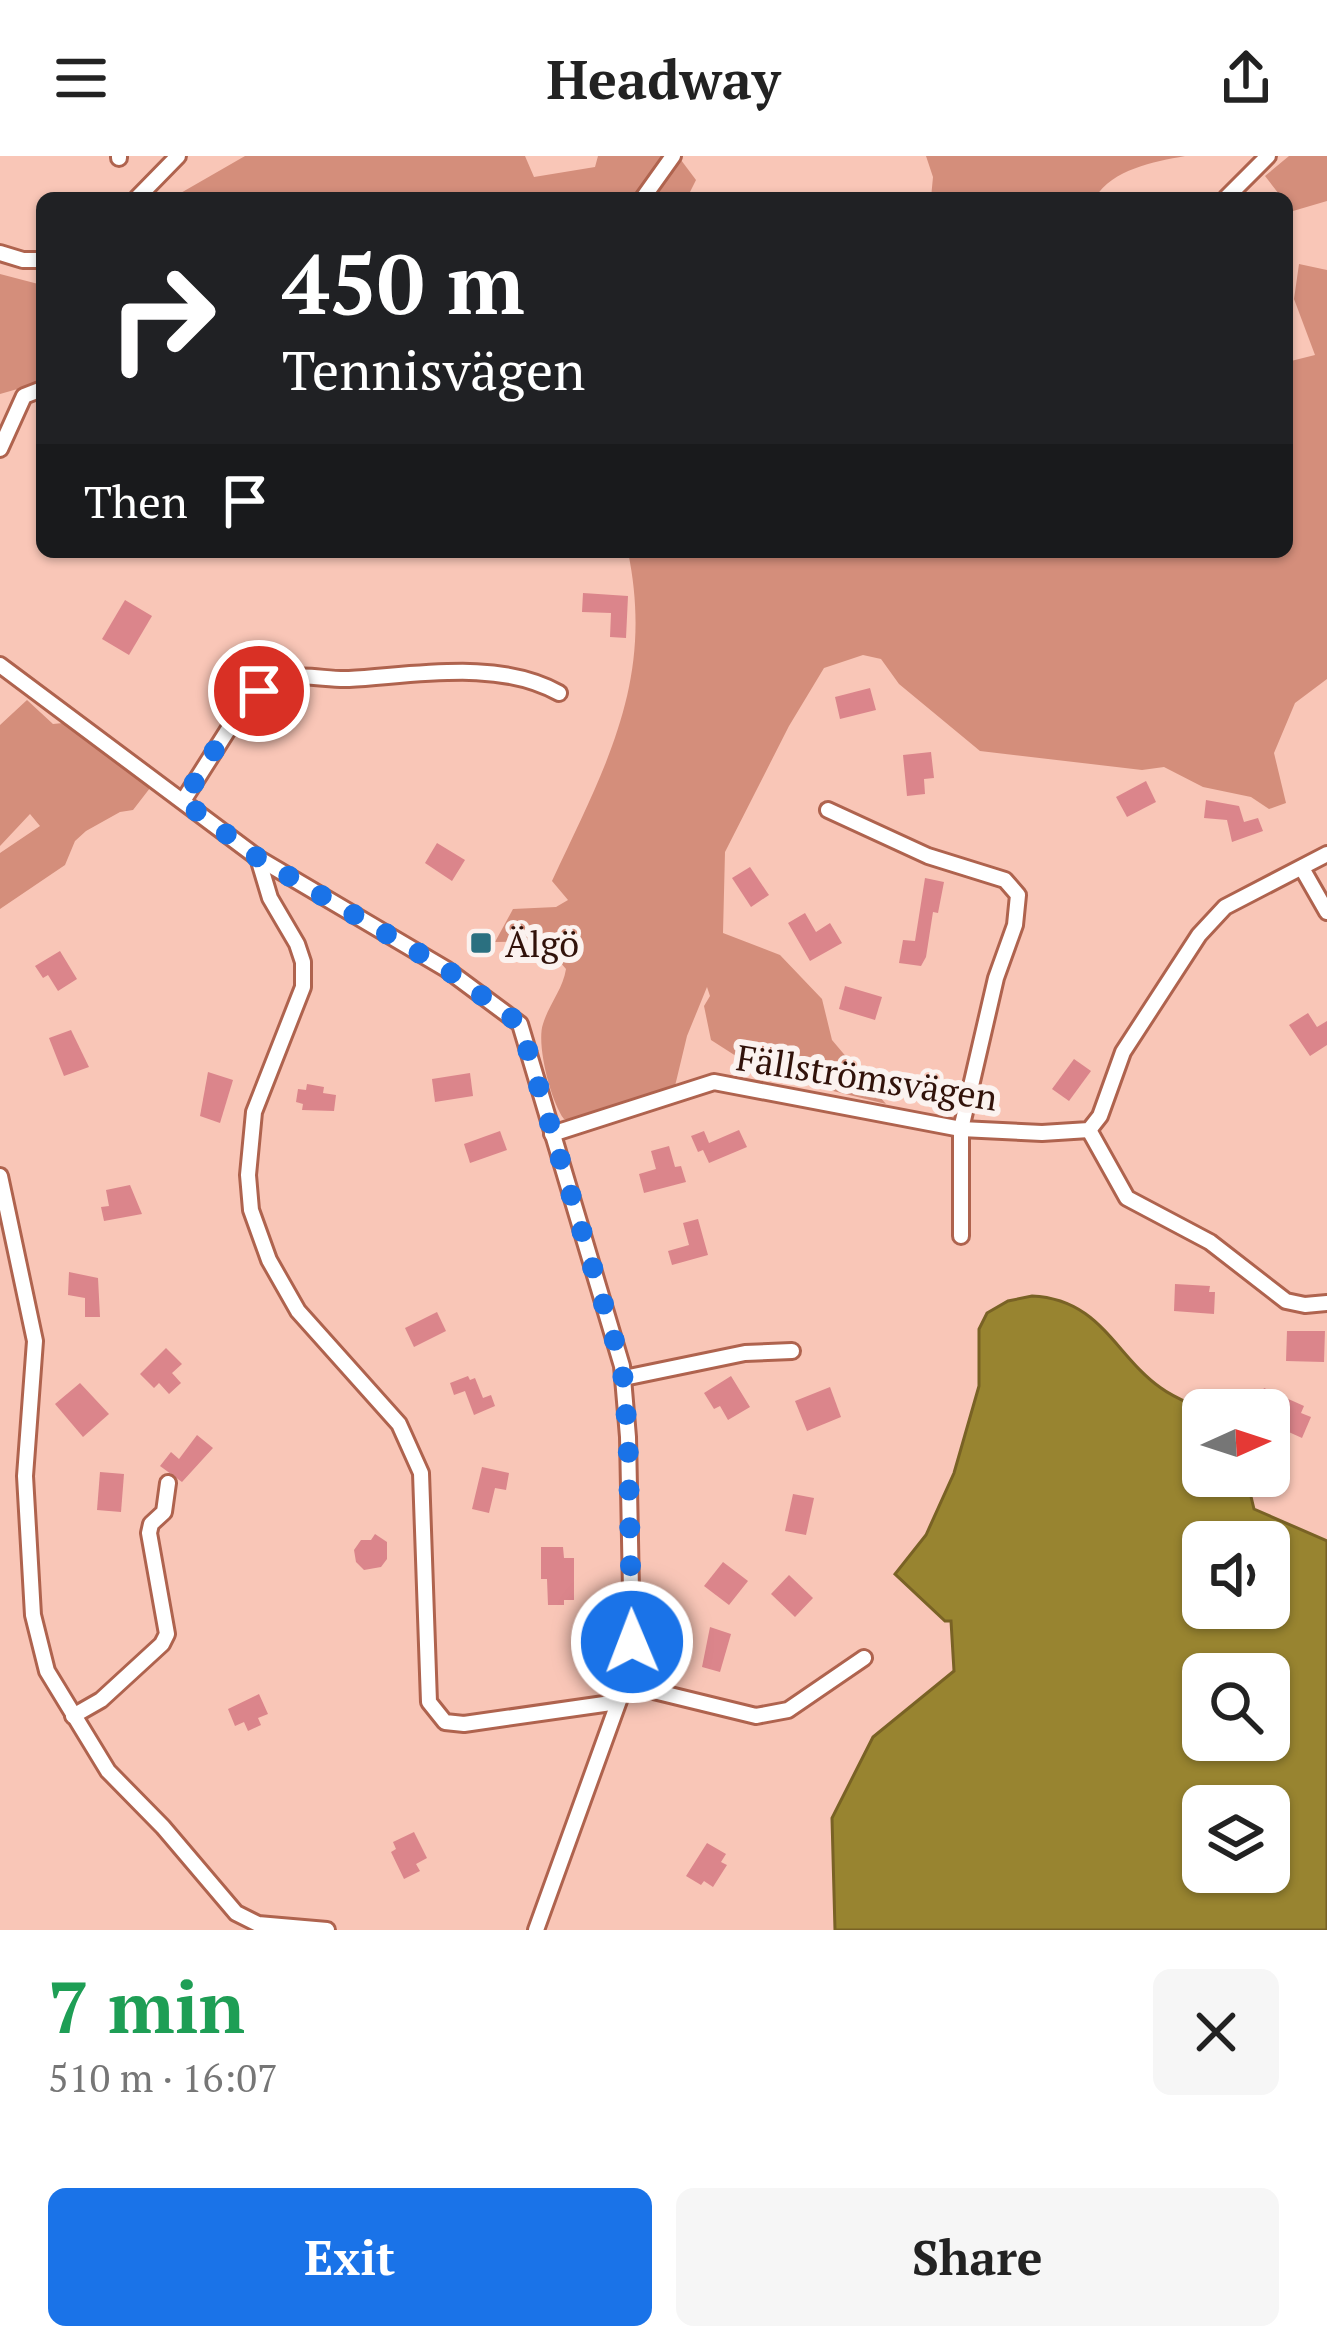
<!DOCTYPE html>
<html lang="en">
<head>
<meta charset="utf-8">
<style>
  :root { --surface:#fff; --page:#f6f6f6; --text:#222; --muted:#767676; --accent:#1a73e8 }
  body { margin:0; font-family:"PT Serif",serif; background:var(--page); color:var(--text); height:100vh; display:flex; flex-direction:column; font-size:45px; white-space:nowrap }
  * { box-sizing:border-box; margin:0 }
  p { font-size:39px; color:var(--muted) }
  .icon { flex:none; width:66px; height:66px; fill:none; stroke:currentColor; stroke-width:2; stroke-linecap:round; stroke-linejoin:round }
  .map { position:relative; height:1774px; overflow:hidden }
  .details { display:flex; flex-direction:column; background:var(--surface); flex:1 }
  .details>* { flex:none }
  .hud { position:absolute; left:36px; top:36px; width:1257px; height:366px; border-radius:18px; box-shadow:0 3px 9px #0004; background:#202124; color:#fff; overflow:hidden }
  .needle { width:78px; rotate:87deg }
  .buttons { position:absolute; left:1182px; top:1233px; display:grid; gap:24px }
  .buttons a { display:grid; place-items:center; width:108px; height:108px; border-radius:18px; background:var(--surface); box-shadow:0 3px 9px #0004; font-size:60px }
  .pin { position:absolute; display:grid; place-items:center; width:102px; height:102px; color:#fff; margin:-51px; border:6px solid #fff; border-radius:50%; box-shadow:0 3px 12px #0007 }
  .me { position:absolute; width:132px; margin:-66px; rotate:359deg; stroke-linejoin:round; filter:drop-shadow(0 0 9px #0008) }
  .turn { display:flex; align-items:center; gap:42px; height:252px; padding:0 48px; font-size:54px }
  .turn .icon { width:156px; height:156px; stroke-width:2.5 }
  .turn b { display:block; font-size:84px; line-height:102px }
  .then { display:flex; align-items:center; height:114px; padding:0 48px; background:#0003; gap:24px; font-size:45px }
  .round { display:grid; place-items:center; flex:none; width:126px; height:126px; border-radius:18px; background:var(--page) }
  .head { display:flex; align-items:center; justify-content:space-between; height:204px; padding:0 48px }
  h1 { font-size:72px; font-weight:800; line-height:90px; color:#1e9e55 }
  .primary-button { display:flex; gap:24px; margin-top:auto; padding:24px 48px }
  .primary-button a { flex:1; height:138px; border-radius:18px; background:var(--accent); color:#fff; font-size:48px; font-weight:800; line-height:138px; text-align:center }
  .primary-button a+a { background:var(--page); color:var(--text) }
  header { display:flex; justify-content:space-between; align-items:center; height:156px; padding:0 48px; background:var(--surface); font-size:54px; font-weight:800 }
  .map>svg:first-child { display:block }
  .green { fill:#d48e7b }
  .water { fill:#988430; stroke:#796225; stroke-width:3; fill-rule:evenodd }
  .building { fill:#db858b }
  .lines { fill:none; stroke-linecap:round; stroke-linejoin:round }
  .street-casing { stroke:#af634e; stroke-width:20 }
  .street { stroke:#fff; stroke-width:14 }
  .route { stroke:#1a73e8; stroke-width:21; stroke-dasharray:0 37.8 }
  .poi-dot { fill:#2b7080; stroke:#fbf2ef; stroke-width:4.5 }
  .labels { text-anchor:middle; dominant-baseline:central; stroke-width:12; stroke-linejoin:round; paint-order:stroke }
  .poi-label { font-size:36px; fill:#31120a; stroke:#fbf2ef; text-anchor:start }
  .street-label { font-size:36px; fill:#31120a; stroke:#fbf2ef }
</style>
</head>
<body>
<header><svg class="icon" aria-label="menu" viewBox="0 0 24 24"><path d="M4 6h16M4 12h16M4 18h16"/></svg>Headway<svg class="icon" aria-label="share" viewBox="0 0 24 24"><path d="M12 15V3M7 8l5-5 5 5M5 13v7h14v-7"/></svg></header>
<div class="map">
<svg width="1327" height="1774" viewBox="0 0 1327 1774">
  <rect width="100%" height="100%" fill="#f9c6b7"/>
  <g class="green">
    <path d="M245,0H525L534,21L595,11L598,0H678L696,24L687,42H172Z"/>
    <path d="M926,0H1185C1153,6 1113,13 1095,42H931L933,21Z"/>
    <path d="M1289,0H1327V45L1293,55L1287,42H1282L1265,20Z"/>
    <path d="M1299,108L1327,114V523L1295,547L1274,597L1286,647L1269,653L1251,641L1203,631L1164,611L1142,614L980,595L899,528L881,503L863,499L824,512L789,570L725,696L723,777L780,799L822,843L832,884L886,948L764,918L711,884L704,850L710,840L707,831L687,880L675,930L580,964L564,963C551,946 536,888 543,868C549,848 563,833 566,813L542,785L495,786L513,753L556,751L568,744L552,725C605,611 655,526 628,396H1287V206L1315,199L1294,143Z"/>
    <path d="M0,118L42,129V226L0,238Z"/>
    <path d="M27,544L53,568L63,567L150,632L133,654L120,656L86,675L75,685L65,709L0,753V697L40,670L30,658L0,690V569Z"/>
  </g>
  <path class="water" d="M1032,1140C1101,1143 1115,1200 1161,1232C1173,1241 1189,1247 1203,1254V1320H1246L1254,1353L1327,1385V1774H835L832,1662L873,1581L954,1515L951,1465H945L895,1418L926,1379L954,1317L979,1230V1173L987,1157L1008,1145ZM1203,1386H1269V1452H1203ZM1203,1518H1269V1584H1203ZM1203,1650H1269V1716H1203Z"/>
  <g class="building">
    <path d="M583,437L628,440L626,482L610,481L611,457L582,456Z"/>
    <path d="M125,444L152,460L129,499L102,483Z"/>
    <path d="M870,532L876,554L840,563L835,541Z"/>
    <path d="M931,596L934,622L924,623L925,638L907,640L903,599Z"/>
    <path d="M1146,625L1156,646L1127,661L1116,641Z"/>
    <path d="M1206,644L1239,650L1244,666L1258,662L1263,675L1232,686L1227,664L1204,662Z"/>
    <path d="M437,687L465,704L452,725L425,707Z"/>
    <path d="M750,711L769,739L751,751L732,722Z"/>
    <path d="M925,722L944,726L938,757L933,756L926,801L921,810L899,807L903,784L915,785Z"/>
    <path d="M805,757L816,776L830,767L842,787L810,805L788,767Z"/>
    <path d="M60,795L77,823L58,835L48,819L43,822L35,810Z"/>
    <path d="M845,830L882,841L875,864L839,853Z"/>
    <path d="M1308,857L1317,871L1327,865V889L1310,900L1289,869Z"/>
    <path d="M71,874L89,911L64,920L49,882Z"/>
    <path d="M1074,903L1091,915L1069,945L1052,933Z"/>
    <path d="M208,916L233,924L220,967L200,960Z"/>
    <path d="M470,917L473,940L435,946L432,923Z"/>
    <path d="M307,928L324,931L323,937L336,939L334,955L302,954L303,948L296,946L298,933L306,934Z"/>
    <path d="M739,974L747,991L709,1007L703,994L698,996L691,980L704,975L709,987Z"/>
    <path d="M500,975L507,994L470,1007L464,988Z"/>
    <path d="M669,990L675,1011L681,1010L686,1026L644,1037L639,1018L656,1013L651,995Z"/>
    <path d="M130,1029L142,1058L104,1065L101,1051L109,1050L106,1034Z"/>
    <path d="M698,1063L708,1099L672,1109L668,1095L689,1089L683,1067Z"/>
    <path d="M69,1116L98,1122L100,1161H85V1142L68,1139Z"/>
    <path d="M1175,1128L1210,1130L1209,1136H1215L1214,1158L1174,1155Z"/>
    <path d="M437,1156L446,1175L414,1191L405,1172Z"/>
    <path d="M1287,1175H1325L1324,1206L1286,1205Z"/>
    <path d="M166,1192L182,1208L172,1217L181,1227L169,1238L159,1227L154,1232L140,1218Z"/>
    <path d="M468,1220L470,1224L475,1222L483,1242L491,1239L495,1250L474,1259L465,1235L454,1239L450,1227Z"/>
    <path d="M731,1220L750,1251L728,1264L720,1250L714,1253L704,1237Z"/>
    <path d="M80,1227L109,1258L83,1281L55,1248Z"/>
    <path d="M830,1231L841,1261L807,1275L795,1245Z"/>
    <path d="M1264,1232L1304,1250L1301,1257L1311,1261L1302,1282L1269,1267V1254H1255Z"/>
    <path d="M197,1279L213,1292L182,1326L160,1310L171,1296L179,1303Z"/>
    <path d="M482,1311L509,1317L506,1334L495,1332L489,1357L472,1353Z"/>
    <path d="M100,1316L124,1318L121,1356L97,1354Z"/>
    <path d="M793,1338L814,1342L806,1379L785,1375Z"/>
    <path d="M375,1378L387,1386V1403L381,1411L364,1414L356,1406L354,1394L361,1384H371Z"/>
    <path d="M541,1391H563L564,1402H574V1444H564V1449H548L547,1423H541Z"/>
    <path d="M723,1406L748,1425L729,1449L704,1430Z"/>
    <path d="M789,1419L813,1442L795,1461L771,1438Z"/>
    <path d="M710,1471L731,1478L720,1516L702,1511Z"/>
    <path d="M259,1538L268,1558L258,1562L261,1569L248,1575L244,1566L235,1570L228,1553Z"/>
    <path d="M414,1676L427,1702L416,1708L420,1715L404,1723L391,1696L396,1693L393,1686Z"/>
    <path d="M707,1687L726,1698L721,1706L727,1709L713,1731L704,1725L701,1729L686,1720Z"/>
  </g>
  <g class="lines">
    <defs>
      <g id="street">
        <path d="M119,0V2"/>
        <path d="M137,42L178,0"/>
        <path d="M643,42L673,0"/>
        <path d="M1226,42L1268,0"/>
        <path d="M0,97L23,104H42"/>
        <path d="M0,293L24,240L42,233"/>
        <path d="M0,509L258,702L446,813L520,868L622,1210L628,1281L632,1486L625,1528L536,1774"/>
        <path d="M183,645L245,547C258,536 276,524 293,521C311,519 331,524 349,523C417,519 498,503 559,537"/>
        <path d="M828,654L928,700L1005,724L1018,739L1015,769L996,822L961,973V1080"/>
        <path d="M258,702L270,742L297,788L303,806V831L254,956L248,1019L251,1054L269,1104L298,1155L399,1268L421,1317L429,1546L445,1566L464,1568L618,1546"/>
        <path d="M1303,714L1327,756"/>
        <path d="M1089,974L1127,1042L1210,1086L1286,1145L1305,1149L1327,1147"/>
        <path d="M552,978L714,926L961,973L1042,977L1089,974L1100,960L1123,896L1199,779L1225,751L1327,698"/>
        <path d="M0,1020L35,1185L25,1320L33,1459L47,1515L108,1615L163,1671L236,1757L258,1768L327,1774"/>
        <path d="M624,1222L745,1197L792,1195"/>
        <path d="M625,1528L756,1560L788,1554L864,1502"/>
        <path d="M73,1560L101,1544L162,1488L167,1478L149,1377L151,1368L164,1356L168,1327"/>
      </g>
    </defs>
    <use href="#street" class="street-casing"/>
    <use href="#street" class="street"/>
  </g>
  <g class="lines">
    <path class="route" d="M259,535L244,547L183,645L258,702L446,813L520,868L622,1210L628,1281L632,1486"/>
  </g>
  <rect class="poi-dot" x="469" y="775" width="24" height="24" rx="6"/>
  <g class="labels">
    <g class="poi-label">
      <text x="505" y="787">Älgö</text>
    </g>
    <g class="street-label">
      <text transform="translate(867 921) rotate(9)">Fällströmsvägen</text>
    </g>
  </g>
</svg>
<div class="buttons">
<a><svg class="needle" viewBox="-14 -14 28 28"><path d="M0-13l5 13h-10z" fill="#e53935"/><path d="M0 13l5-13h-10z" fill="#767676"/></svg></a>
<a><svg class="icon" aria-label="sound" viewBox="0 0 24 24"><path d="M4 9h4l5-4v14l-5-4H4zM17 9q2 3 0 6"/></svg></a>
<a><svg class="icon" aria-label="search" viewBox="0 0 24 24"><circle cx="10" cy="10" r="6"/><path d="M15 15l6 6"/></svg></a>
<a><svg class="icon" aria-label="layers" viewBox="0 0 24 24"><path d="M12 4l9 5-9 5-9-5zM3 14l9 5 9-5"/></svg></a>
</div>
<div class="pin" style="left:259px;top:535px;background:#d93025"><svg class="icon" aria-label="arrive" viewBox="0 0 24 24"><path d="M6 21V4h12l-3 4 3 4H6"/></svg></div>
<svg class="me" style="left:632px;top:1486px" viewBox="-20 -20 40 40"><circle r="17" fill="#1a73e8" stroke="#fff" stroke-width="3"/><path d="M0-11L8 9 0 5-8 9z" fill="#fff"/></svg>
<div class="hud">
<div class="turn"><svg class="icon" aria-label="right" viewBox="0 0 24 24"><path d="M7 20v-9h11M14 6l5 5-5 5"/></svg><div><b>450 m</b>Tennisvägen</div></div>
<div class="then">Then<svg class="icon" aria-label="arrive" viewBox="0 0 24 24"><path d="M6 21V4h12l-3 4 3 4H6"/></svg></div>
</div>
</div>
<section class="details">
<div class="head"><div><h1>7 min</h1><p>510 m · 16:07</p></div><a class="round"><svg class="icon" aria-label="close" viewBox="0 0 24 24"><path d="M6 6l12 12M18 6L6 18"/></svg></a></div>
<div class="primary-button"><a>Exit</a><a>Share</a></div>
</section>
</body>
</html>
